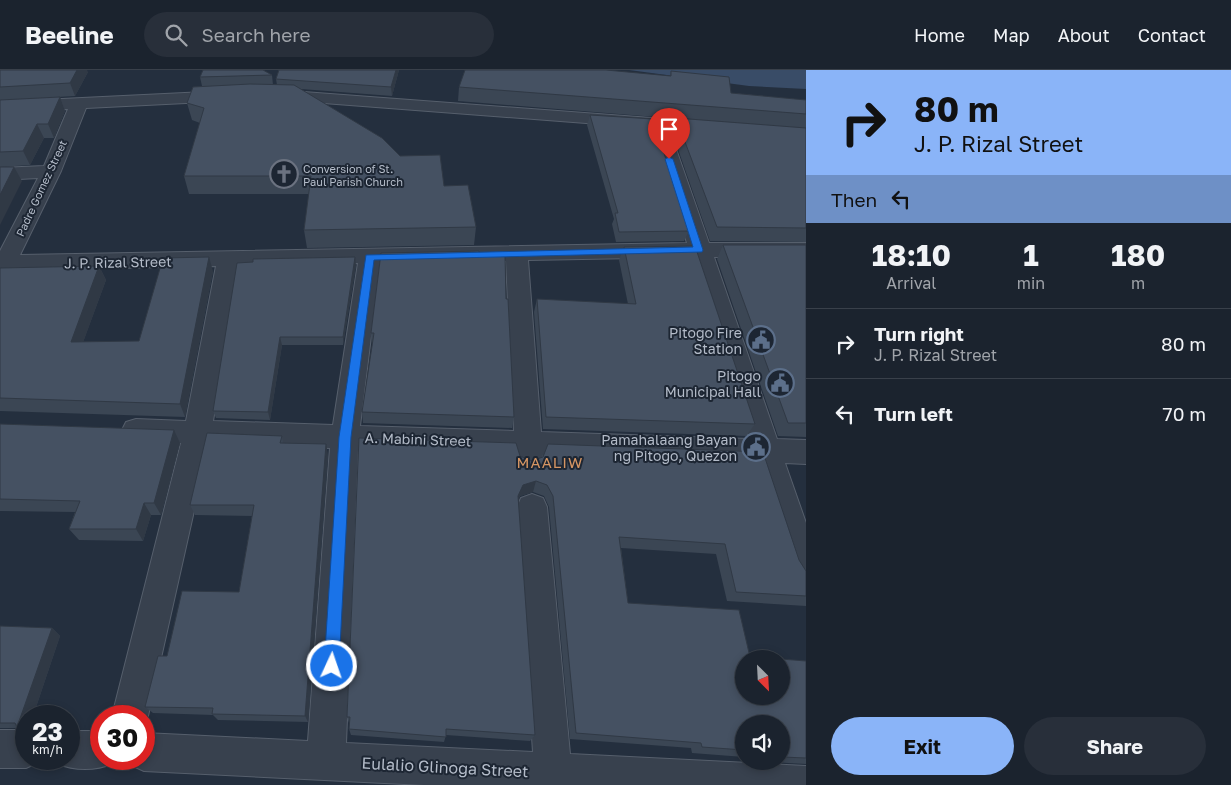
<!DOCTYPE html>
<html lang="en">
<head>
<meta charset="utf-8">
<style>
  :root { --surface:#1b232e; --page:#282f3a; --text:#f1f3f6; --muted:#a0a4aa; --line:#39404a; --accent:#8ab4f8 }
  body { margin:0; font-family:"Golos Text",sans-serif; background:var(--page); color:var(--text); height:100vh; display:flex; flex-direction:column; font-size:19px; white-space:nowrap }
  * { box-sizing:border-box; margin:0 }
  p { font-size:16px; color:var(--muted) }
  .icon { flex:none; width:28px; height:28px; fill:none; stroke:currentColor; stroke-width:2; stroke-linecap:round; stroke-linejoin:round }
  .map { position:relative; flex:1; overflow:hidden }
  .details { display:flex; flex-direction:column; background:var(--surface); width:425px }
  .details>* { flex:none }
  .top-card { background:#8ab4f8; color:#111; overflow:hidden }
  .needle { width:32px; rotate:156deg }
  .controls { position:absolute; left:735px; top:580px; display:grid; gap:10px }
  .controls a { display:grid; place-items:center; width:55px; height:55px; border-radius:50%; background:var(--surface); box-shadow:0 2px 8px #0003,0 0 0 1px var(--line); font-size:25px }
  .speed { position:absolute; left:15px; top:635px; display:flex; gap:10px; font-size:25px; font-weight:700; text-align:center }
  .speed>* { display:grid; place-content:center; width:65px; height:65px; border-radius:50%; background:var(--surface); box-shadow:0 2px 8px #0003,0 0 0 1px var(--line); line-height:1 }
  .speed small { font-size:12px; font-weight:400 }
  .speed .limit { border:8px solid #d22; background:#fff; color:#111 }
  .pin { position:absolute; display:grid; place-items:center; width:42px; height:42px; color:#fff; margin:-51px -21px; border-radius:50% 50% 50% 0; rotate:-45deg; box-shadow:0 0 5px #0007 }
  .pin .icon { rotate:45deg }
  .me { position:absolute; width:55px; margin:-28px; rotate:3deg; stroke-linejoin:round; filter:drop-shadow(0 0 4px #0008) }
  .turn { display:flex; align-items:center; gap:18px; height:105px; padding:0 25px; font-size:22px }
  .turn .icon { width:65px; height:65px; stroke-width:2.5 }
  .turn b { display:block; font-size:35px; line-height:42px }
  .then { display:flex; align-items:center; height:48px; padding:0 25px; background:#0003; gap:10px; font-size:19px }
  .eta { display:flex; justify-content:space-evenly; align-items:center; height:85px; text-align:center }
  .eta b { font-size:30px; font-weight:700; line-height:35px }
  .button { display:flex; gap:10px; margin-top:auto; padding:10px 25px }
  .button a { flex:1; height:58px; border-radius:30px; background:var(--accent); color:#111; font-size:20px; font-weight:700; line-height:58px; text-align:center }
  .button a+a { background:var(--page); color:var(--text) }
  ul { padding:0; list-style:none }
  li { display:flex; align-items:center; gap:15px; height:70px; padding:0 25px; border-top:1px solid var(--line) }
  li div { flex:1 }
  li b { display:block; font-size:19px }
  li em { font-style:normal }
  header { display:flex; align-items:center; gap:30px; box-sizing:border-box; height:70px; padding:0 25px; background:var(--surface); border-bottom:1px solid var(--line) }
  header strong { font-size:24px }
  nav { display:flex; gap:28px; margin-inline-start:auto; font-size:18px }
  .search { width:350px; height:45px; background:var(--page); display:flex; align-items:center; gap:12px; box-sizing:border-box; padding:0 18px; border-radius:28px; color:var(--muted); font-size:19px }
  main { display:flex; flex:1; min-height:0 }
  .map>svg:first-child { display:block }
  .water { fill:#394c67 }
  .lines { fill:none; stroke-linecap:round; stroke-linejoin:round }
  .minor-casing { stroke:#565f6c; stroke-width:2 }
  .minor { fill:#38414e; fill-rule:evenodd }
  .wall { fill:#3b4654 }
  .shaded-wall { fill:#303945 }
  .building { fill:#455162; stroke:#303945 }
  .route { fill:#1a73e8; stroke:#114b97 }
  .labels { text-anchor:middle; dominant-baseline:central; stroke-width:4; stroke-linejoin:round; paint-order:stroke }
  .far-poi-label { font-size:11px; fill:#b4bcc9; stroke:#1d2633; text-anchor:start }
  .far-street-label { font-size:11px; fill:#b4bcc9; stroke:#1d2633 }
  .street-label { font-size:14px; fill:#b4bcc9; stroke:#1d2633 }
  .poi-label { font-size:14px; fill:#b4bcc9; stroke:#1d2633; text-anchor:end }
  .neighbourhood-label { font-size:15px; letter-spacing:1px; fill:#d59563; stroke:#1d2633 }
  .near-street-label { font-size:16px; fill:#b4bcc9; stroke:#1d2633 }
</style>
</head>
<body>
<header>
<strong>Beeline</strong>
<div class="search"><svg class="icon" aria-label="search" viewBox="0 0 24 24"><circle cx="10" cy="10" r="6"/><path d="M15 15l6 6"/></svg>Search here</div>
<nav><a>Home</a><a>Map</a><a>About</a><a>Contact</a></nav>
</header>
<main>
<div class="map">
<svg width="806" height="715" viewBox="0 0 806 715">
  <rect width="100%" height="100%" fill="#242f3e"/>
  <path class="water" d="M629,0H806V19L749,16Z"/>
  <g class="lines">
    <defs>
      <g id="minor">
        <path d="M277,20L718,53L721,57L718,61L712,62L669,59L709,173H806V187H714L777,369L806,370V394L785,393L806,453V514L795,509L790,499L756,392L543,385L539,397L529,401L519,397L515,384L358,379L346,673L533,682L517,437L521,428L532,424L543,428L547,437L570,684L806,696V715H424L144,701L131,695L128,689H144V663L308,671L330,378L209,374L148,646L144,657V646H112L181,373L136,371L126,368L122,360L126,352L136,349L186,351L216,196L13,200L8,208L0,210V181L38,108L0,110V98L44,96L68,39L0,42V32L226,21L232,22L235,26L232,30L226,31L86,38L61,101L20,185L687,173L651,58L271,29L268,25L271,21ZM691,187L749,369L541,362L528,190ZM506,191L514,361L360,356L380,193ZM358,193L333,355L213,351L238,196Z"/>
        <path d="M0,660H26V689H41L39,692L26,698H0Z"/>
        <path d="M69,661H101V689H116L114,693C95,701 75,701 56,693L54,689H69Z"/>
      </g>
    </defs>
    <use href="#minor" class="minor-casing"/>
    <use href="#minor" class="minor"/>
  </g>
  <g class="wall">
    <path d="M0,0L88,2L75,26L40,28L60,27L65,41L54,68H44L30,95L0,97Z"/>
    <path d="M279,0H399L392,26L301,19L444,116L476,157L474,175L307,178L304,160L309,124H189L184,106L200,53L192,50L187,33L202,16L200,7L272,5L273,15H277L276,9Z"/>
    <path d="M671,1L731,23L806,30V172L710,171L672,62L676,48L693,50L458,31L459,17L670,6Z"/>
    <path d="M590,45L689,161L684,171L616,172L612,154L614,149L587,55Z"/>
    <path d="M723,175H806V367L778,366L717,189Z"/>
    <path d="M624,177L755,354L746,366L543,359L534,242L537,229L628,234L619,190Z"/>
    <path d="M479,185L506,229L514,347L512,358L363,353L362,342L373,275H372L371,263Z"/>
    <path d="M253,192L356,195L343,275H282L270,350L216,348L213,341Z"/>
    <path d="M99,196L106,210L83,272L139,271L213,201L185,347L0,341V198Z"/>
    <path d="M0,354L180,373L161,445H151L143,471L79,470L69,459L75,442L0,441Z"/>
    <path d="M282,366L283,373L328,384L308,652L218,650L213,645L153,643L145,637L167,586L239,522L252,446L195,445L190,435Z"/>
    <path d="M520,386L531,391L799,490L806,501V536L727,531L716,484L621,478L628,533L750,587L806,591V694L770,692V691H781V654H744V687L692,683L691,678L570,669L549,437L544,426L533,422L520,426L518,430L535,665L530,671L446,665L444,672L351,665L349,659L350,653H349L347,647Z"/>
    <path d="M0,556L52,558L60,566L33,646H26L19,658H0Z"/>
  </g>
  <g class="shaded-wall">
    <path d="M77,0H87L88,2L75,26L70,13Z"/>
    <path d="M396,0H399L392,26L391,17Z"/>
    <path d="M60,27L65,41L54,68L48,54Z"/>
    <path d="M37,54L44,68L30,95L23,81Z"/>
    <path d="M14,97L22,111L0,155V125Z"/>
    <path d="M209,187L213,201L185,347L180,334Z"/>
    <path d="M355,187L356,195L343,275V267Z"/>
    <path d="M99,196L106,210L78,286L71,272Z"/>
    <path d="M280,267L282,275L270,350L268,342Z"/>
    <path d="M174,360L180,373L161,445L154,433Z"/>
    <path d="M326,374L328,384L308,652L305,646Z"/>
    <path d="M536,411L533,422L520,426L515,437L518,426L523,415Z"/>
    <path d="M144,433L151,445L143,471L136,459Z"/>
    <path d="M52,558L60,566L33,646H26V662L17,657Z"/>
  </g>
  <g class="building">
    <path d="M0,0H77L70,13L0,17Z"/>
    <path d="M203,0H263L272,5L200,7Z"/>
    <path d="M279,0H396L391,17L276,9Z"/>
    <path d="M465,0H606L671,6V1L729,7L731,23L806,30V44L459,17Z"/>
    <path d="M250,14L294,15L382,68L400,86L440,85L444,116L468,115L476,157L304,160L311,106H184L204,38L187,33L193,17Z"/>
    <path d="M60,27L48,54H37L23,81L0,82V30Z"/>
    <path d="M590,45L653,49L689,161L619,162L615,143H618Z"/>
    <path d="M676,48L806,58V158L717,157Z"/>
    <path d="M0,97H14L0,125Z"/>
    <path d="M723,175H806V353H788Z"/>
    <path d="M695,176L755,354L546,347L537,229L636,234L624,177Z"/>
    <path d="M479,181V185L505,186L506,229H508L514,347L362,342L374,263H371L381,183Z"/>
    <path d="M209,187L180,334L0,328V198L99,196L71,272L139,271L163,188Z"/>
    <path d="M355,187L343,267H280L268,342L213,341L237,193L253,192V189Z"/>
    <path d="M0,354L174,360L154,433H144L136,459H69L80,431L0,429Z"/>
    <path d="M207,363L282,366L280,373L326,374L305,646L212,644L213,638L145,637L158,586H167L182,521L239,522L254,435H190Z"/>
    <path d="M359,368L516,373L520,386L531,391L543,387L548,374L763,382L799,490L806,501V526L736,522L725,474L619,467L628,533L739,540L750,587L778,589H744V626H781V589L806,591V688L782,687L781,654H744V680L702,677L701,673L576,663L553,426L547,415L536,411L523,415L518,426L535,665L446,659V667L349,659L350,647H347Z"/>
    <path d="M0,556L52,558L17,657L15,653H0Z"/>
  </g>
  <path class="route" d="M669,87L673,89L703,180L702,182L374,190L351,367L339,596L337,601L332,603L326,601L324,596L339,367L366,185L693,177L665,89Z"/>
  <defs>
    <symbol id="church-ring" viewBox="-11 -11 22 22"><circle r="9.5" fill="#1d2633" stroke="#6b7280" stroke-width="1.5"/><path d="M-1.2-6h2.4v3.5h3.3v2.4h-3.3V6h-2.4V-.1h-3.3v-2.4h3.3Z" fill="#6b7280"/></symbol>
    <symbol id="civic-ring" viewBox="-11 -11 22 22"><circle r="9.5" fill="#1d2633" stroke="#5c6f8a" stroke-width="1.5"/><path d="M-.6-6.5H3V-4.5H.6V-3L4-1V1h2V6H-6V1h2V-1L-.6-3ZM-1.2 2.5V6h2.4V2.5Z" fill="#5c6f8a"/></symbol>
  </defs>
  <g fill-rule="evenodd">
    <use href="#church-ring" x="268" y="88" width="32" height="32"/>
    <use href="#civic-ring" x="745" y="254" width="32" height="32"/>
    <use href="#civic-ring" x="764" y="297" width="32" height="32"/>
    <use href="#civic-ring" x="740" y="361" width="32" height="32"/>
  </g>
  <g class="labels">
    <g class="far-poi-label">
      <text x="303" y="98">Conversion of St.<tspan x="303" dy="13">Paul Parish Church</tspan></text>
    </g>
    <g class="far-street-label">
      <text transform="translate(41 118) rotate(-65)">Padre Gomez Street</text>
    </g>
    <g class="street-label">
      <text transform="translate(118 192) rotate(-1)">J. P. Rizal Street</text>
      <text transform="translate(418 369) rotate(2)">A. Mabini Street</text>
    </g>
    <g class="poi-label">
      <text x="742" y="262">Pitogo Fire<tspan x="742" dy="16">Station</tspan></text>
      <text x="761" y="305">Pitogo<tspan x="761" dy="16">Municipal Hall</tspan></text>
      <text x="737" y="369">Pamahalaang Bayan<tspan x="737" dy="16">ng Pitogo, Quezon</tspan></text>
    </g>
    <g class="neighbourhood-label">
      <text x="550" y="392">MAALIW</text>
    </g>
    <g class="near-street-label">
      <text transform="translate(445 697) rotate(3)">Eulalio Glinoga Street</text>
    </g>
  </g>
</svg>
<div class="controls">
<a><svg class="needle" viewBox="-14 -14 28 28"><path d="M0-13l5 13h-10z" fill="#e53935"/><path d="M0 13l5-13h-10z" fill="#a0a4aa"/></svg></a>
<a><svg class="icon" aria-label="sound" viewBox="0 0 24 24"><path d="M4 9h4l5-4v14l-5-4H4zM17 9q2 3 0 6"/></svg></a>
</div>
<div class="speed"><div>23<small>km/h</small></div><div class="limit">30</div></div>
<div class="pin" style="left:669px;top:89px;background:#d93025"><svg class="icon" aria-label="arrive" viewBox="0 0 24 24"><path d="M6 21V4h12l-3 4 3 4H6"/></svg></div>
<svg class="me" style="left:332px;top:596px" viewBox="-20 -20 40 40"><circle r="17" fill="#1a73e8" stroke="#fff" stroke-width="3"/><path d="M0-11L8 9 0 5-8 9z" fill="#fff"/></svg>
</div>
<section class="details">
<div class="top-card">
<div class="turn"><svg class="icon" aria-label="right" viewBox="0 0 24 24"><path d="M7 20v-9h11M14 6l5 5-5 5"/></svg><div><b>80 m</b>J. P. Rizal Street</div></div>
<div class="then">Then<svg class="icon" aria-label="left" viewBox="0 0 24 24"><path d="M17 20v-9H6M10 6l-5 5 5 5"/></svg></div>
</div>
<div class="eta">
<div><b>18:10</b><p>Arrival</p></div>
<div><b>1</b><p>min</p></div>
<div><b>180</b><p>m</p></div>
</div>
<ul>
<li><svg class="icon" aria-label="right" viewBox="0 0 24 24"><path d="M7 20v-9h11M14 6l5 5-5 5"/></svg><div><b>Turn right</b><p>J. P. Rizal Street</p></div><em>80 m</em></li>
<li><svg class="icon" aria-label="left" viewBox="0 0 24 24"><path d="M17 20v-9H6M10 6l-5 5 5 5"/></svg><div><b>Turn left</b></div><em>70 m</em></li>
</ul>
<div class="button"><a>Exit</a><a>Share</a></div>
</section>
</main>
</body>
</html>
